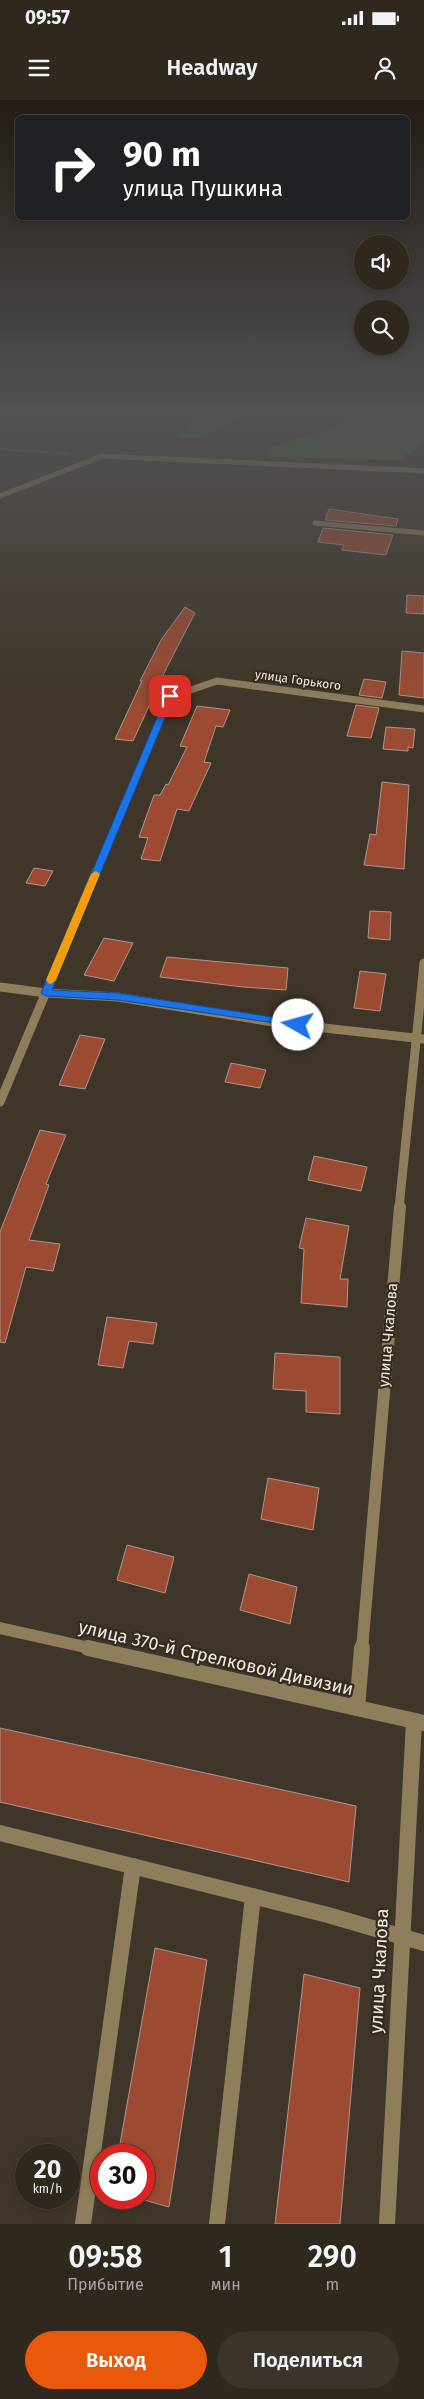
<!DOCTYPE html>
<html lang="ru">
<head>
<meta charset="utf-8">
<style>
  :root { --surface:#2f281e; --page:#3b342b; --text:#f1f3f6; --muted:#a7a6a4; --line:#4a443c; --accent:#ea580c }
  body { margin:0; font-family:"Fira Sans",sans-serif; background:var(--page); color:var(--text); height:100vh; display:flex; flex-direction:column; font-size:19px; white-space:nowrap }
  * { box-sizing:border-box; margin:0 }
  p { font-size:16px; color:var(--muted) }
  .icon { flex:none; width:28px; height:28px; fill:none; stroke:currentColor; stroke-width:2; stroke-linecap:round; stroke-linejoin:round }
  .map { position:relative; height:2124px; overflow:hidden }
  .panel { display:flex; flex-direction:column; background:var(--surface); flex:1 }
  .panel>* { flex:none }
  .guide { position:absolute; left:15px; top:15px; width:395px; height:105px; border-radius:8px; box-shadow:0 2px 8px #0003,0 0 0 1px var(--line); background:#202124; color:#fff; overflow:hidden }
  .buttons { position:absolute; left:354px; top:135px; display:grid; gap:10px }
  .buttons a { display:grid; place-items:center; width:55px; height:55px; border-radius:50%; background:var(--surface); box-shadow:0 2px 8px #0003,0 0 0 1px var(--line); font-size:25px }
  .speed { position:absolute; left:15px; top:2044px; display:flex; gap:10px; font-size:25px; font-weight:700; text-align:center }
  .speed>* { display:grid; place-content:center; width:65px; height:65px; border-radius:50%; background:var(--surface); box-shadow:0 2px 8px #0003,0 0 0 1px var(--line); line-height:1 }
  .speed small { font-size:12px; font-weight:400 }
  .speed .limit { border:8px solid #d22; background:#fff; color:#111 }
  .pin { position:absolute; display:grid; place-items:center; width:42px; height:42px; color:#fff; margin:-21px; border-radius:10px; box-shadow:0 2px 8px #0006 }
  .me { position:absolute; width:55px; margin:-28px; rotate:277deg; stroke-linejoin:round; filter:drop-shadow(0 0 4px #0008) }
  .turn { display:flex; align-items:center; gap:18px; height:105px; padding:0 25px; font-size:22px }
  .turn .icon { width:65px; height:65px; stroke-width:2.5 }
  .turn b { display:block; font-size:35px; line-height:42px }
  .eta { display:flex; justify-content:space-evenly; align-items:center; height:85px; text-align:center }
  .eta b { font-size:30px; font-weight:600; line-height:35px }
  .button { display:flex; gap:10px; margin-top:auto; padding:10px 25px }
  .button a { flex:1; height:58px; border-radius:30px; background:var(--accent); color:#fff; font-size:20px; font-weight:600; line-height:58px; text-align:center }
  .button a+a { background:var(--page); color:var(--text) }
  .status { display:flex; justify-content:space-between; align-items:center; height:35px; padding:0 25px; background:var(--surface); direction:ltr }
  .status svg { height:14px; fill:currentColor }
  header { display:flex; justify-content:space-between; align-items:center; height:65px; padding:0 25px; background:var(--surface); font-size:22px; font-weight:600 }
  .map>svg:first-child { display:block }
  .green { fill:#406f2d }
  .building { fill:#9c4b32; stroke:#ab9791 }
  .lines { fill:none; stroke-linecap:round; stroke-linejoin:round }
  .path { stroke:#81786d; stroke-width:2; stroke-dasharray:1 1; stroke-linecap:butt }
  .service { stroke:#8e7e5c; stroke-width:16 }
  .minor-far4 { stroke:#8e7e5c; stroke-width:5 }
  .minor-far3 { stroke:#8e7e5c; stroke-width:7 }
  .minor-far2 { stroke:#8e7e5c; stroke-width:9 }
  .minor-far1 { stroke:#8e7e5c; stroke-width:12 }
  .minor { stroke:#8e7e5c; stroke-width:16 }
  .tertiary-far1 { stroke:#8e7e5c; stroke-width:12 }
  .tertiary { stroke:#8e7e5c; stroke-width:16 }
  .route { fill:#1a73e8; stroke:#114b97 }
  .slow { fill:#f59e0b }
  .labels { text-anchor:middle; dominant-baseline:central; stroke-width:4.5; stroke-linejoin:round; paint-order:stroke }
  .far-street-label { font-size:12px; fill:#f1ebe3; stroke:#342b1e }
  .street-label { font-size:15px; fill:#f1ebe3; stroke:#342b1e }
  .near-street-label { font-size:18px; fill:#f1ebe3; stroke:#342b1e }
</style>
</head>
<body>
<div class="status"><b>09:57</b><svg viewBox="0 0 49 12"><path d="M0 12V9h3v3zM5 12V6h3v6zM10 12V3h3v9zM15 12V0h3v12zM26 1h20v11H26zM47 4h2v5h-2z"/></svg></div>
<header><svg class="icon" aria-label="menu" viewBox="0 0 24 24"><path d="M4 6h16M4 12h16M4 18h16"/></svg>Headway<svg class="icon" aria-label="person" viewBox="0 0 24 24"><circle cx="12" cy="8" r="4"/><path d="M4 21q1-7 8-7t8 7"/></svg></header>
<div class="map">
<svg width="424" height="2124" viewBox="0 0 424 2124">
  <rect width="100%" height="100%" fill="#3f3528"/>
  <g class="green">
    <path d="M201,314H247L202,337H175Z"/>
    <path d="M373,314H424V344L398,360L269,357L271,348Z"/>
  </g>
  <g class="building">
    <path d="M329,409L398,419L396,426L325,420Z"/>
    <path d="M323,428L393,435L386,455L342,450L344,445L318,442Z"/>
    <path d="M407,495L424,496V514L406,513Z"/>
    <path d="M185,507L195,513L167,567L133,641L115,639L142,581H140L161,540Z"/>
    <path d="M402,551L424,553V598L399,595Z"/>
    <path d="M364,579L386,582L382,598L359,595Z"/>
    <path d="M356,605L379,608L371,638L347,636Z"/>
    <path d="M197,606L230,610L223,627L216,626L204,662L211,663L189,711L177,709L160,761L141,759L148,738L139,737L154,695H160L166,684L168,685L187,647L180,646Z"/>
    <path d="M386,627L415,629L413,648L408,647V651L383,649Z"/>
    <path d="M382,682L409,685L404,769L364,765L370,734L376,735Z"/>
    <path d="M34,768L53,771L45,786L26,783Z"/>
    <path d="M370,811L391,812L390,840L368,838Z"/>
    <path d="M104,838L133,843L114,881L84,875Z"/>
    <path d="M167,857L288,868L286,890L243,887L160,877Z"/>
    <path d="M360,871L386,874L380,911L354,908Z"/>
    <path d="M80,935L105,939L85,989L59,985Z"/>
    <path d="M231,963L266,970L260,988L225,982Z"/>
    <path d="M40,1030L66,1035L46,1084L49,1085L29,1140L60,1144L53,1171L26,1167L5,1243L0,1242V1132Z"/>
    <path d="M314,1056L367,1067L361,1091L308,1080Z"/>
    <path d="M306,1118L349,1126L340,1179H348L347,1207L301,1203L304,1149L299,1148Z"/>
    <path d="M107,1217L157,1223L153,1244L129,1241L123,1268L98,1265Z"/>
    <path d="M275,1253L340,1257V1314L306,1312V1291L273,1289Z"/>
    <path d="M268,1378L319,1388L313,1430L261,1419Z"/>
    <path d="M127,1445L174,1457L165,1493L117,1480Z"/>
    <path d="M249,1474L297,1487L290,1524L240,1510Z"/>
    <path d="M0,1628L356,1706L349,1782L0,1702Z"/>
    <path d="M155,1848L207,1860L169,2107L144,2100V2055H118Z"/>
    <path d="M304,1874L360,1888L340,2124H275Z"/>
  </g>
  <g class="lines">
    <path class="path" d="M0,349L69,354"/>
    <g class="service">
      <path d="M0,1733L328,1815L424,1843"/>
      <path d="M83,2124L133,1766"/>
      <path d="M217,2124L253,1796"/>
    </g>
    <g class="minor-far4">
      <path d="M0,396L102,356L424,371"/>
      <path d="M315,423L424,433"/>
    </g>
    <path class="minor-far3" d="M97,771L170,597L217,581L424,609"/>
    <g class="minor-far2">
      <path d="M0,887L46,893L118,897L279,923L424,939"/>
      <path d="M0,1002L97,770"/>
      <path d="M399,1108L424,863"/>
    </g>
    <path class="minor-far1" d="M362,1549L400,1107"/>
    <g class="minor">
      <path d="M357,1608L362,1548"/>
      <path d="M387,2124L414,1621"/>
    </g>
    <path class="tertiary-far1" d="M0,1528L94,1549"/>
    <path class="tertiary" d="M88,1548L424,1623"/>
  </g>
  <linearGradient id="sky" x2="0" y2="1"><stop stop-color="#231d16"/><stop offset="0.51" stop-color="#525153"/><stop offset="1" stop-color="#525153" stop-opacity="0"/></linearGradient>
  <rect width="424" height="612" fill="url(#sky)"/>
  <path class="route" d="M170,594L174,596L52,890L118,893L298,921L303,925L302,927L118,900L46,896L41,893L166,596Z"/>
  <path class="slow" d="M96,771L100,774L56,880L51,884L48,883L46,880L91,774Z"/>
  <g class="labels">
    <g class="far-street-label">
      <text transform="translate(298 580) rotate(8)">улица Горького</text>
    </g>
    <g class="street-label">
      <text transform="translate(388 1235) rotate(-85)">улица Чкалова</text>
    </g>
    <g class="near-street-label">
      <text transform="translate(216 1558) rotate(13)">улица 370-й Стрелковой Дивизии</text>
      <text transform="translate(379 1871) rotate(-87)">улица Чкалова</text>
    </g>
  </g>
</svg>
<div class="buttons">
<a><svg class="icon" aria-label="sound" viewBox="0 0 24 24"><path d="M4 9h4l5-4v14l-5-4H4zM17 9q2 3 0 6"/></svg></a>
<a><svg class="icon" aria-label="search" viewBox="0 0 24 24"><circle cx="10" cy="10" r="6"/><path d="M15 15l6 6"/></svg></a>
</div>
<div class="speed"><div>20<small>km/h</small></div><div class="limit">30</div></div>
<div class="pin" style="left:170px;top:596px;background:#d93025"><svg class="icon" aria-label="arrive" viewBox="0 0 24 24"><path d="M6 21V4h12l-3 4 3 4H6"/></svg></div>
<svg class="me" style="left:298px;top:925px" viewBox="-20 -20 40 40"><circle r="19" fill="#fff"/><path d="M0-13L10 11 0 6-10 11z" fill="#1a73e8"/></svg>
<div class="guide">
<div class="turn"><svg class="icon" aria-label="right" viewBox="0 0 24 24"><path d="M7 20v-9h11M14 6l5 5-5 5"/></svg><div><b>90 m</b>улица Пушкина</div></div>
</div>
</div>
<section class="panel">
<div class="eta">
<div><b>09:58</b><p>Прибытие</p></div>
<div><b>1</b><p>мин</p></div>
<div><b>290</b><p>m</p></div>
</div>
<div class="button"><a>Выход</a><a>Поделиться</a></div>
</section>
</body>
</html>
